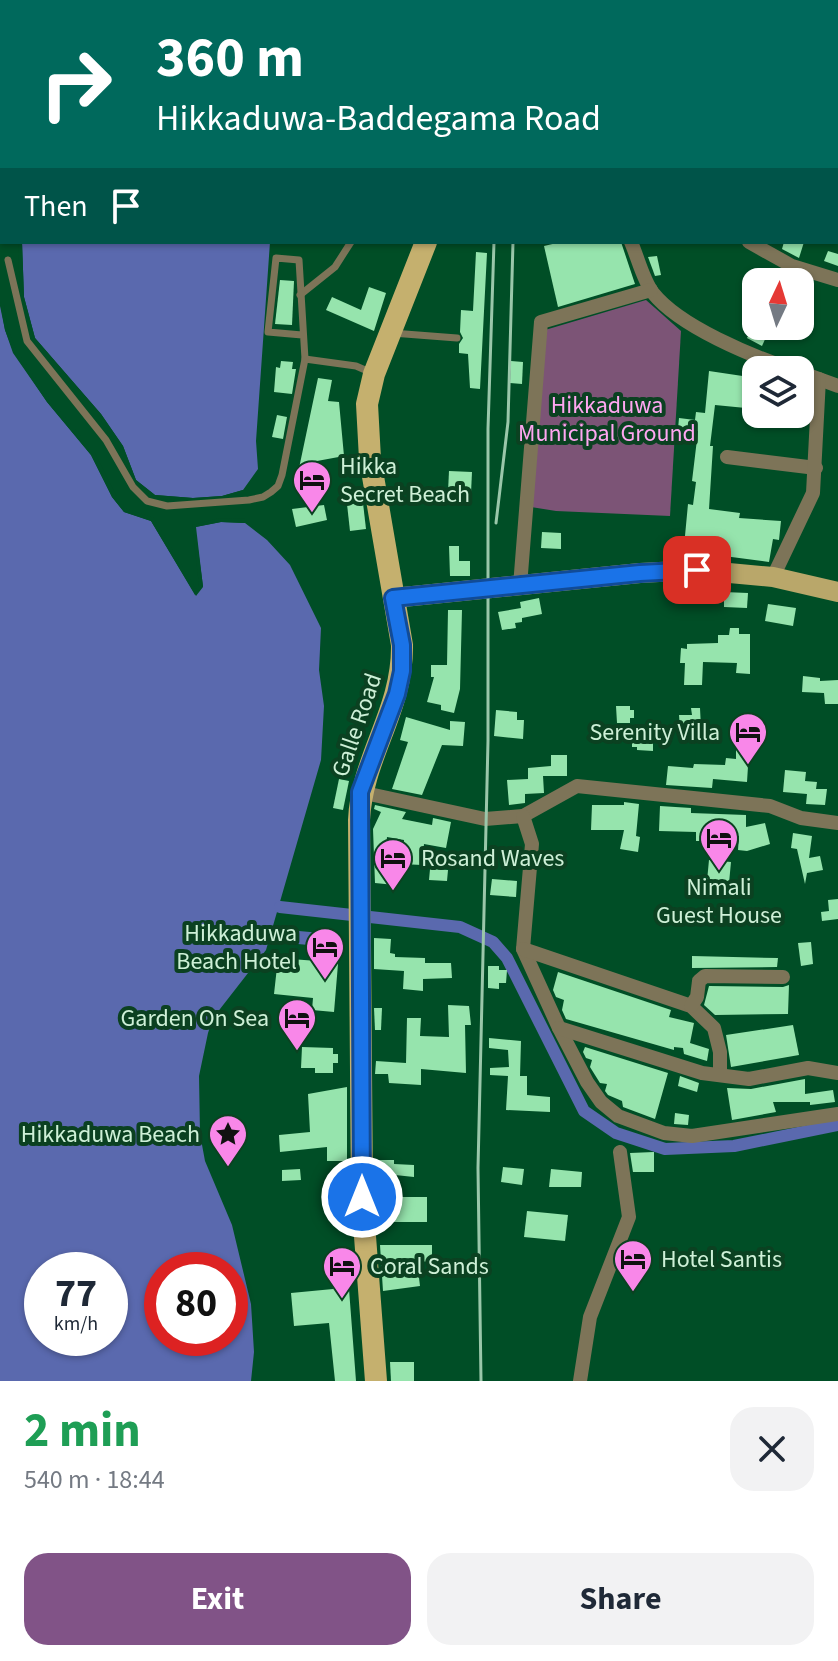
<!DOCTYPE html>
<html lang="en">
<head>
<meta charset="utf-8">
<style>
  :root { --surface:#fff; --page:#f2f2f3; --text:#1f2937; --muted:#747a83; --accent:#815387 }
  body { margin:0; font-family:"Source Sans 3",sans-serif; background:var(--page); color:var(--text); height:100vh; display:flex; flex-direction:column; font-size:30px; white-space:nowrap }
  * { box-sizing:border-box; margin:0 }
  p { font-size:26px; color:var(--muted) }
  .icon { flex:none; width:44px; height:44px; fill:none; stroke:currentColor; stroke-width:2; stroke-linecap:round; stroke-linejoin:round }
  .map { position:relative; height:1381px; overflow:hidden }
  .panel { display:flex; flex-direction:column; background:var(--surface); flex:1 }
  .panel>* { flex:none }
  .guide { position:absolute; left:0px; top:0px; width:838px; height:244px; box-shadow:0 2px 6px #0004; background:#00695c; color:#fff; overflow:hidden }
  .needle { width:52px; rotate:4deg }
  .fabs { position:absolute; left:742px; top:268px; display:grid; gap:16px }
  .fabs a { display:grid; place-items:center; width:72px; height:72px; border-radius:16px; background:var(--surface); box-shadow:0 2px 6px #0004; font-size:40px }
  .speed { position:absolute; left:24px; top:1252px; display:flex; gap:16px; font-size:40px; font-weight:700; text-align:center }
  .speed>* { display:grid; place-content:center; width:104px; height:104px; border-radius:50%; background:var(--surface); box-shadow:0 2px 6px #0004; line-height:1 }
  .speed small { font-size:20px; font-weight:400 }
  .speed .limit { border:12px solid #d22; background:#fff; color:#111 }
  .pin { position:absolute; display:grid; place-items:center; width:68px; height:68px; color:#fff; margin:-34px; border-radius:16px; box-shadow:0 4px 12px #0006 }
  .me { position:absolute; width:88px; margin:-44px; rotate:0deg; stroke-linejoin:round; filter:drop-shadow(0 0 6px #0008) }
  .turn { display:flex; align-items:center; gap:28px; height:168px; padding:0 24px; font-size:36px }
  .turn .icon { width:104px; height:104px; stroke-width:2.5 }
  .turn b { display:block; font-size:56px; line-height:68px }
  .then { display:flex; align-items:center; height:76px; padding:0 24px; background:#0003; gap:16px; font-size:30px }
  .round { display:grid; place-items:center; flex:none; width:84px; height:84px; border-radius:24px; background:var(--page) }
  .overview { display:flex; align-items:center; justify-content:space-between; height:136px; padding:0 24px }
  h1 { font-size:48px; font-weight:700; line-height:60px; color:#1e9e55 }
  .action { display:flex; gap:16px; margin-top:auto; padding:16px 24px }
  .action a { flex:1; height:92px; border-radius:24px; background:var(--accent); color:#fff; font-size:32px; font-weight:700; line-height:92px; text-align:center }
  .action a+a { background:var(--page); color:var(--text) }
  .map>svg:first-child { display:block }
  .green { fill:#7c5476 }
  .water { fill:#5a69ae; fill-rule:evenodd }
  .pier { fill:#004e26 }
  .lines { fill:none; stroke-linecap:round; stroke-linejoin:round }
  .canal { stroke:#5a69ae; stroke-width:12 }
  .building { fill:#96e4ad }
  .service { stroke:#7d7458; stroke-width:7 }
  .minor { stroke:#7d7458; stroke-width:14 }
  .primary { stroke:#b9a76a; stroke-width:20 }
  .trunk { stroke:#c5b06e; stroke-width:22 }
  .rail { stroke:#9ac7aa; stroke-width:3 }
  .route-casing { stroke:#114b97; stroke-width:20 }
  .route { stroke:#1a73e8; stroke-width:14 }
  .labels { text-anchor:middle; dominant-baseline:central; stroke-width:8; stroke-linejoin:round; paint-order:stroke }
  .park-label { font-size:24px; fill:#ffa7f1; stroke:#0b4121 }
  .poi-label { font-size:24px; fill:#cef0d7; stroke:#0b4121; text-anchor:start }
  .street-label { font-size:24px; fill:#cef0d7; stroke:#0b4121 }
</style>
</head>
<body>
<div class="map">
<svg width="838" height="1381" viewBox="0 0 838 1381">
  <rect width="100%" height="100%" fill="#004e26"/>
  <path class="green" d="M646,300L681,331L670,516L556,511L531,507L545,330Z"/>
  <g class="water">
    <path d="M0,0H16L2,2L0,127Z"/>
    <path d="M34,0H327L34,2Z"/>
    <path d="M22,242H270L256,441L258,469L243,490L222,496L193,498L155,495L136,480L123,446L101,414L35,338L24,297Z"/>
    <path d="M0,306L5,330L14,353L47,402L91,455L112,497L124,512L151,521L195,595L203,586L195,527L221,522L245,523L267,540L290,565L321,628L319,670L324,706L321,760L266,950L213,1018L208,1033L199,1076L200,1134L205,1161L232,1225L251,1304L254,1352L251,1381H0ZM42,1270H110V1338H42ZM162,1270H230V1338H162Z"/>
    <path d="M299,931L321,933L319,946L298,944Z"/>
  </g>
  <g class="pier">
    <path d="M18,242H22L24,297L35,338L101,414L123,446L136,480L155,495L193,498L222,496L243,490V494L223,500L192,502L154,498L133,483L119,448L98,416L31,340L20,298Z"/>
    <path d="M0,302L4,305L8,329L17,351L51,400L95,453L116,495L127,509L154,518L196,589L199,585L192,525L220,518L245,519V523L221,522L196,527L203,587L196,596L151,521L124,512L112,497L91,455L47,402L13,353L5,330Z"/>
  </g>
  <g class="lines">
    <path class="canal" d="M280,907L460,927L493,942L507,958L584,1111L616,1133L665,1149L734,1146L838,1125"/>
  </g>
  <g class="building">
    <path d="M561,242H621L635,284L558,307L544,246Z"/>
    <path d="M784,242H804L799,258L782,249Z"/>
    <path d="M828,251L838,254V266L824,261Z"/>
    <path d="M476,252L487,253L480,389L470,388L468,354L459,353V344L463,338L460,332L461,310L473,311Z"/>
    <path d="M657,256L661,275L655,276L648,257Z"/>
    <path d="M280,280L294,281L292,325L275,324Z"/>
    <path d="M369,287L386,293L374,331L326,310L332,297L361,310Z"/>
    <path d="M753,326H771L762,346L747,338Z"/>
    <path d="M281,361L293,362L292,369H296L292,394L274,392L276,367L280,368Z"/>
    <path d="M511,361L523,362L522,384L510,383Z"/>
    <path d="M709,371L756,378V409L715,405L710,446H713L709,509L740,513L739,518L781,521L779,540L773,539L769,562L701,553V557H683L688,504L693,505L696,482L692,481L698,431L678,429L679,418L695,420L696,412L705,413Z"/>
    <path d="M318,378L332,380L328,401L339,402L344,456L317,461L321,485L301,489L298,473Z"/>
    <path d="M277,415L287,417L283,439L272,437Z"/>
    <path d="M449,471L472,472L471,493L448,492Z"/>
    <path d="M363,503L366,529L350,531L347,504Z"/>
    <path d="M324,505L327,520L296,527L292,509Z"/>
    <path d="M542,532L561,533V549L541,548Z"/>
    <path d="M449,546H459V561H470V576H450Z"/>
    <path d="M724,592L748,593L747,608L724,607Z"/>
    <path d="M539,598L542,614L522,618V622L515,623L516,628L502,630L498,612L521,608L520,602Z"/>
    <path d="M768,604L796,608L793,626L765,621Z"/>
    <path d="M448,610H462L460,689L454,713L441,710V705L427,702L434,677H431V665H447Z"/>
    <path d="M730,628H739V634H750V674L736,673L737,663L703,662L702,685H684L685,663H680L681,648L687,649V644L718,643V635H729Z"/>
    <path d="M803,676L820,678V681L838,680V704H825L824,693L802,692Z"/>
    <path d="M616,706H630V710H634V718H630V723H617Z"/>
    <path d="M691,708H700L701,728L680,729L679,715H692Z"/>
    <path d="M496,710L517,712V720H524L523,739L494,736Z"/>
    <path d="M406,717L450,730V721L465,722L463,746L442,745L422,795L392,789L408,742L400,740Z"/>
    <path d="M632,735H653V751L637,750V747H632Z"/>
    <path d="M736,750L749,751L747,782L713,779L712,788L666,785L668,766L693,768L694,764L725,765L726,758L736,759Z"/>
    <path d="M551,755H567V776H543L544,793L525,794V803L509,805L507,780L528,779V768L551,766Z"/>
    <path d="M785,770L806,772L805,781L817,782L816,789H827L825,805L806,804L807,794L783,792Z"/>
    <path d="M339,779L349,781L343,810L333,808Z"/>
    <path d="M624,802L639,804L636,836L640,837L638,852L620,849L624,830H591L592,805H624Z"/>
    <path d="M375,805L406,812L402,819L432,825L433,818L451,822L446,848L424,844L422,865L402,864L404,840L387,837L384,867L396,868L395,885L375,883L373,829L381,812L374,809Z"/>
    <path d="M660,806L691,808V813L746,815V827L765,823L770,844L747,851L738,850L739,836L715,835V841H696V832L659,831Z"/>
    <path d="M793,833L812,836L809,858L820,856L823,870L807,873L805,884L797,849L791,848Z"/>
    <path d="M709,860L731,862L729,883L707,881Z"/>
    <path d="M430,869L448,870L447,881L429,880Z"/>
    <path d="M492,879L517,881L516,897L490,895Z"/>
    <path d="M838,899V919L822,921L821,912L829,911L828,900Z"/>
    <path d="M374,938L391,939L390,953L395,954V957L425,958V963H451L452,978L423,979V991L403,989L404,971L374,969Z"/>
    <path d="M811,942L813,964L801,966L798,943Z"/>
    <path d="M318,950L339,952L334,1012L312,1010L313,998L274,994L278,958L317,961Z"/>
    <path d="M692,956L778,958L777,967L692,968Z"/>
    <path d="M488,966H499V970H507L506,983H499V989L488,988Z"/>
    <path d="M558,972L671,1010L669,1017L694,1023L690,1043L709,1049L707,1061L684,1054L683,1048L674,1047V1050L566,1019L562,1010L564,1000L556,997L553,990Z"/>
    <path d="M789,985L788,1014L715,1015L704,1005L709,986L783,987Z"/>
    <path d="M448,1005L469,1006L471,1025H465L466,1073L421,1069V1085L389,1083L388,1074H375L376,1061L406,1063L407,1018H421L420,1036L449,1037Z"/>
    <path d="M374,1008H382L381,1030H375Z"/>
    <path d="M793,1025L799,1055L731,1067L726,1035Z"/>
    <path d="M489,1038L521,1041L520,1076H527V1095L550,1097V1112L506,1110L508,1076L490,1075V1068L509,1067L508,1050L489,1048Z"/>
    <path d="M302,1047L333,1048V1054H338V1063H333V1073H315V1068H301Z"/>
    <path d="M585,1047L668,1073L655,1119L623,1107L622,1101L608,1095L605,1091L607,1084L600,1083L590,1067L592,1060L586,1058L583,1052Z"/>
    <path d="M680,1076L699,1083L697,1092L678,1086Z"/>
    <path d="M805,1079V1094L833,1090L835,1102L810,1105V1102H773L776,1112L732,1120L727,1088L751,1089Z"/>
    <path d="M347,1087V1161H327V1147L280,1152L279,1135L310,1132L308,1094Z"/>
    <path d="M675,1113L689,1115L688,1125L674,1124Z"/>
    <path d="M654,1152V1172H633L630,1153Z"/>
    <path d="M376,1160H394V1164L414,1165V1177L376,1173Z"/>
    <path d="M503,1167L524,1169L522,1185L501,1182Z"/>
    <path d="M300,1169L301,1180L282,1181V1170Z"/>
    <path d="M551,1169L582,1172L581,1187H549Z"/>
    <rect x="392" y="1197" width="35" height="25"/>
    <path d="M527,1211L568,1215L565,1241L524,1237Z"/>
    <path d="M380,1245H432V1262L417,1261L420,1286L383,1291Z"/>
    <path d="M348,1276L356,1381H335L329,1323L294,1326L291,1293L333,1289L332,1277Z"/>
    <path d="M390,1362H414V1381H391Z"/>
  </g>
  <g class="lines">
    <g class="service">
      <path d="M8,260L27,341L106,440L133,487L147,501L167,506L249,500L263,497L271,492L278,486L282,475L305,359L356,366L372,373"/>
      <path d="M300,295L335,267L351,242"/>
      <path d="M392,333L457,338"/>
      <path d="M302,335L268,332L276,258L299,260L305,359"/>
    </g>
    <g class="minor">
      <path d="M836,165H838"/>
      <path d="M631,242C638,258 643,280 653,293C680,327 752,356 793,370"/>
      <path d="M749,242L792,266L838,280"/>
      <path d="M819,379L838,386"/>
      <path d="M727,457L816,468"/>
      <path d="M773,577L813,493L819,379L800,372"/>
      <path d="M520,586L541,322L651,290"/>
      <path d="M360,792L485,819L523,816L577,786L770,806L801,818L838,823"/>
      <path d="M523,816L532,844L523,949L559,1028L587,1082L601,1102L618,1116L664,1133L692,1136L838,1114"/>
      <path d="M523,949L691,1006L714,1028L720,1052V1075"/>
      <path d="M691,1006L697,997L699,981L705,976L783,977"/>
      <path d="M559,1028L702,1073L749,1079L808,1068L838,1073"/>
      <path d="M580,1381L590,1317L629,1217L620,1152"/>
    </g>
    <path class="primary" d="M393,598L640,573L697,570L773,577L838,592"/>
    <g class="trunk">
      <path d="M444,0L445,2"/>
      <path d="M376,1381L362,1197L359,820C362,756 403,711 402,645L370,459L367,404L374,374L426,242"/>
    </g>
    <g class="rail">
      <path d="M502,2V0"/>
      <path d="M496,523L508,422L513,242"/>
      <path d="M481,1381L478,1168L488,741V429L494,242"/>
    </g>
  </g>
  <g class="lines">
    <defs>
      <path id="route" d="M362,1197L360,792L397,694L402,671V645L393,598L640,573L697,570"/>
    </defs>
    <use href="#route" class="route-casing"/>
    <use href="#route" class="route"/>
  </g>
  <defs>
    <symbol id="hotel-pin" viewBox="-11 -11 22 30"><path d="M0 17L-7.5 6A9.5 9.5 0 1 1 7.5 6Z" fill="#f987e9" stroke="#0b4121"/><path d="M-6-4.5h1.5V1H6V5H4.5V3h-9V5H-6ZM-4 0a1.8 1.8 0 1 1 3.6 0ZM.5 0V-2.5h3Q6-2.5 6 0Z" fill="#111"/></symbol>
    <symbol id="sight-pin" viewBox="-11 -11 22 30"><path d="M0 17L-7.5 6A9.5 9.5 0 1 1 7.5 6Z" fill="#f987e9" stroke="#0b4121"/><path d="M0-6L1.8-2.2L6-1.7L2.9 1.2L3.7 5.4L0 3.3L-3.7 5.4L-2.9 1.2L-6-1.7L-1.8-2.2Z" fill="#111"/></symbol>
  </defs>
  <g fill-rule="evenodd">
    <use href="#hotel-pin" x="290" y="458" width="44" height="60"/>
    <use href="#hotel-pin" x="726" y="710" width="44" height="60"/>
    <use href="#hotel-pin" x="697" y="816" width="44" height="60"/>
    <use href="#hotel-pin" x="371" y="836" width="44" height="60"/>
    <use href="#hotel-pin" x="303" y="925" width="44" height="60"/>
    <use href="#hotel-pin" x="275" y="996" width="44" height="60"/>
    <use href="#sight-pin" x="206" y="1112" width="44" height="60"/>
    <use href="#hotel-pin" x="611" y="1237" width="44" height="60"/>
    <use href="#hotel-pin" x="320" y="1244" width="44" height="60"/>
  </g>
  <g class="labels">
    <g class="park-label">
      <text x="607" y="405">Hikkaduwa<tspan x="607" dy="28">Municipal Ground</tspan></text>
    </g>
    <g class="poi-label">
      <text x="340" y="466">Hikka<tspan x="340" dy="28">Secret Beach</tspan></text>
      <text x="720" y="732" text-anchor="end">Serenity Villa</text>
      <text x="421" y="858">Rosand Waves</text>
      <text x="719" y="887" text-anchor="middle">Nimali<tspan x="719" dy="28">Guest House</tspan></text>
      <text x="297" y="933" text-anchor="end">Hikkaduwa<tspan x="297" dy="28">Beach Hotel</tspan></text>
      <text x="269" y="1018" text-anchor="end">Garden On Sea</text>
      <text x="200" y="1134" text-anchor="end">Hikkaduwa Beach</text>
      <text x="661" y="1259">Hotel Santis</text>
      <text x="370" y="1266">Coral Sands</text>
    </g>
    <g class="street-label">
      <text transform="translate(357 725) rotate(-71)">Galle Road</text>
    </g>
  </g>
</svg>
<div class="fabs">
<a><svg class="needle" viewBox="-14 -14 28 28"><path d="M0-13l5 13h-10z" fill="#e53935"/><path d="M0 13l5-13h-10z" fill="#747a83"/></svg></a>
<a><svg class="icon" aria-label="layers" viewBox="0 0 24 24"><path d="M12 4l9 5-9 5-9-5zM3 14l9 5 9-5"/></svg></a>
</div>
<div class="speed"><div>77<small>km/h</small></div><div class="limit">80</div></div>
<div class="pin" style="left:697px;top:570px;background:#d93025"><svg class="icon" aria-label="arrive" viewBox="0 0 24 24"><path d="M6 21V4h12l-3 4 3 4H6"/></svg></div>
<svg class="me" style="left:362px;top:1197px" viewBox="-20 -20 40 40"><circle r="17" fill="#1a73e8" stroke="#fff" stroke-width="3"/><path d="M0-11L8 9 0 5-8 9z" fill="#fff"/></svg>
<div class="guide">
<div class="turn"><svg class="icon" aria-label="right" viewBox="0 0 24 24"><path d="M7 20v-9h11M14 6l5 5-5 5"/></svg><div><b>360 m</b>Hikkaduwa-Baddegama Road</div></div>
<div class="then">Then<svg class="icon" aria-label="arrive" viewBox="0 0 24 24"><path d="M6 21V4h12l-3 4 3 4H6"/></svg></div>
</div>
</div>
<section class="panel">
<div class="overview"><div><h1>2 min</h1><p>540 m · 18:44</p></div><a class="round"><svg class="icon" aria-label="close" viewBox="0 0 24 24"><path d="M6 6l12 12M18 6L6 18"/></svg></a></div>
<div class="action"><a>Exit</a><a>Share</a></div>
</section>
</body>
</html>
